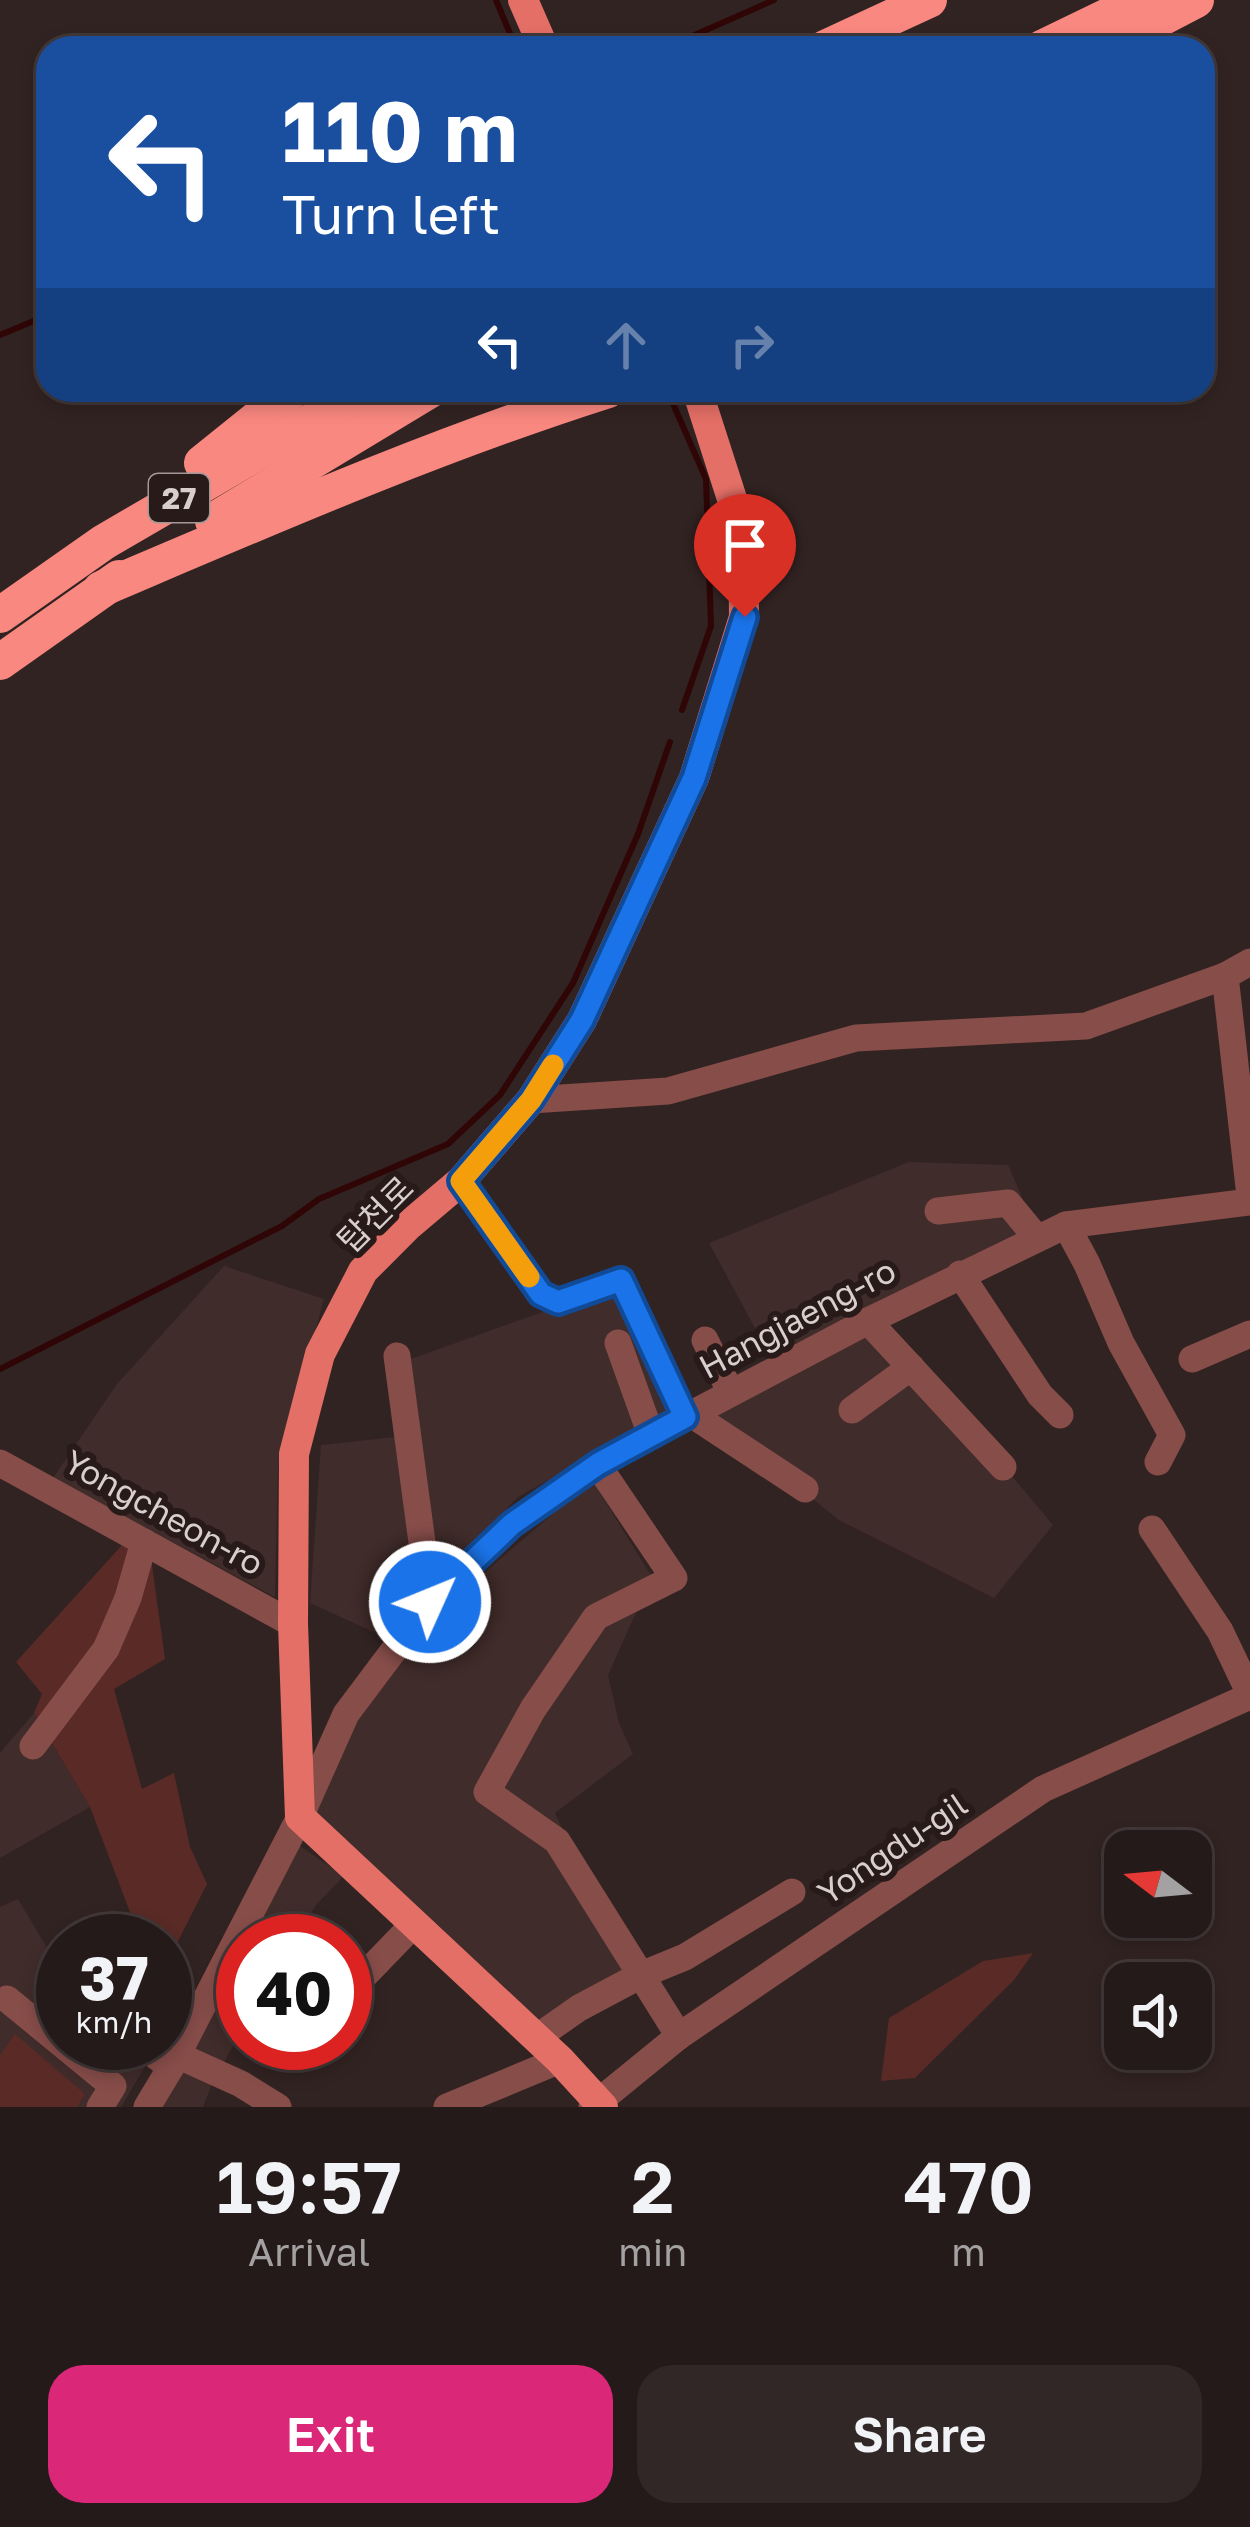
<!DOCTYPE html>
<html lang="en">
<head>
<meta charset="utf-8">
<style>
  :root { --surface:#251a1a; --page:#312727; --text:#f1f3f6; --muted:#a3a1a2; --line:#423839; --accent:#db2777 }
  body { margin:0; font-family:"Golos Text","Noto Sans KR",sans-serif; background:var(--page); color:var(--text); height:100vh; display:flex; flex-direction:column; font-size:45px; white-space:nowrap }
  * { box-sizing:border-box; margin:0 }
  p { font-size:39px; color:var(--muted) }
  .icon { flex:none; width:66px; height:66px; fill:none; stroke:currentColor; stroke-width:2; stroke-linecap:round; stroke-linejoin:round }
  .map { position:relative; height:2107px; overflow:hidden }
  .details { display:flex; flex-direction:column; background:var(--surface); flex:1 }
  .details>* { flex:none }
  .hud { position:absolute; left:36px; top:36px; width:1179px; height:366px; border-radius:36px; box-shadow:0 6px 18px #0003,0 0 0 3px var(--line); background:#1a4fa0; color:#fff; overflow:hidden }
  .needle { width:78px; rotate:286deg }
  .controls { position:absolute; left:1104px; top:1830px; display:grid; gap:24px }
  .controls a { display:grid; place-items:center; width:108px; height:108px; border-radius:24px; background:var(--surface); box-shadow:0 6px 18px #0003,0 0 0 3px var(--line); font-size:60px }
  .speed { position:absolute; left:36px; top:1914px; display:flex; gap:24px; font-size:60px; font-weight:700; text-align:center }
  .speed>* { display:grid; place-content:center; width:156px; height:156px; border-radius:50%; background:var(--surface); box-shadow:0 6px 18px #0003,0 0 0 3px var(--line); line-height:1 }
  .speed small { font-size:30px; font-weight:400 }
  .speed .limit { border:18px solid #d22; background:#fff; color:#111 }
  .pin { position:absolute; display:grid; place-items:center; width:102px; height:102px; color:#fff; margin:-123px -51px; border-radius:50% 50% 50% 0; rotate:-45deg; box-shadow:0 0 12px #0007 }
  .pin .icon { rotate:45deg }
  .me { position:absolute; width:132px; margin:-66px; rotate:46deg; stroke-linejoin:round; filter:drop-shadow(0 0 9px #0008) }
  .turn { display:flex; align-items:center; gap:42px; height:252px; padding:0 48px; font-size:54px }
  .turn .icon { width:156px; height:156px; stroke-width:2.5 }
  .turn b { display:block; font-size:84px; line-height:102px }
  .lanes { display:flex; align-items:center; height:114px; padding:0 48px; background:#0003; justify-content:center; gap:60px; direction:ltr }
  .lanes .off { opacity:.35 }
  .eta { display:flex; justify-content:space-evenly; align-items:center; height:204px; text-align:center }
  .eta b { font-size:72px; font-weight:600; line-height:84px }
  .primary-button { display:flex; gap:24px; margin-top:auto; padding:24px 48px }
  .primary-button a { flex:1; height:138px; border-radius:36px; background:var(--accent); color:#fff; font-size:48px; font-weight:600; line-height:138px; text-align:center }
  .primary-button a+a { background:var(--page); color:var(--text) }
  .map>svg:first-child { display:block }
  .built { fill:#402c2a }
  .green { fill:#592a26 }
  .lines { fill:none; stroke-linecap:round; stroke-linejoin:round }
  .stream { stroke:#2f0505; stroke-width:6 }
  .minor { stroke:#874d49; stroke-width:27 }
  .major { stroke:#e46f67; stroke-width:30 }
  .highway { stroke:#f98880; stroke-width:36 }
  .route-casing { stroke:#114b97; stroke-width:30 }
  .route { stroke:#1a73e8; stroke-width:21 }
  .slow { stroke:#f59e0b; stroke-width:21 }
  .labels { text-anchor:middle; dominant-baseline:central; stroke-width:12; stroke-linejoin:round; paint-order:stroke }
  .shield { fill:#271a19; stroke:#a39897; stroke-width:3 }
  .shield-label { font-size:30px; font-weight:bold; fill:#d8cecd }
  .street-label { font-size:33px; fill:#d8cecd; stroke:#271a19 }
</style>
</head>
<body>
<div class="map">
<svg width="1250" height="2107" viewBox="0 0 1250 2107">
  <rect width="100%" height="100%" fill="#312322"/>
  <g class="built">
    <path d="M909,1162L1008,1165L1035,1227L771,1358L709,1243Z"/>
    <path d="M224,1266L324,1299L278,1464L275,1597L53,1478L117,1384Z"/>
    <path d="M618,1285L675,1410L518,1497L380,1635L310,1603L321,1445L414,1435L408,1360Z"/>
    <path d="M883,1322L1053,1525L994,1598L839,1520L708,1415Z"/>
    <path d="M592,1480L652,1577L608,1675L619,1723L633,1754L555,1813L630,1974L540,2028L312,1816L343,1739L419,1629Z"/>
    <path d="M34,1713L90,1807L0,1858V1753Z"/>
    <path d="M294,1842L344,1876L316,1905L294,1941H244Z"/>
    <path d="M18,1899L53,1958L63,1954V2043H159L121,2107H0V1907Z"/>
    <path d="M243,1943V2029L213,2081L203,2107H152Z"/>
  </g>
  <g class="green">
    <path d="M122,1545L151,1558L165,1659L114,1689L142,1789L174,1773L190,1847L207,1884L168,1961L165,1960V1941H141L90,1807L34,1713L42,1694L16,1662Z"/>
    <path d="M1033,1953L1014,1980L915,2078L881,2081L889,2018L983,1961Z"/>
    <path d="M15,2034L85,2094L77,2107H0V2055Z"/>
  </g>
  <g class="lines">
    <g class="stream">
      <path d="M496,0L516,48"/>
      <path d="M665,48L774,0"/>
      <path d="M0,335L48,315"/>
      <path d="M667,390L706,479L711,626L682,710"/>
      <path d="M0,1369L282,1226L319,1199L448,1144L500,1095L573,983L638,834L670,742"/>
    </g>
    <g class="minor">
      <path d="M1225,976L1250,1196"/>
      <path d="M531,1100L668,1091L856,1038L1086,1026L1225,976L1250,962"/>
      <path d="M461,1181L541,1294L558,1302L621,1279L685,1417"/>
      <path d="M938,1211L1008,1203L1037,1238"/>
      <path d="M1066,1225L1087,1264L1121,1343L1172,1435L1158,1462"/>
      <path d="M960,1274L1040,1395L1060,1415"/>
      <path d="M868,1321L1003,1467"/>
      <path d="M705,1340L731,1393"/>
      <path d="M618,1343L651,1435"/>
      <path d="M397,1356L430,1602"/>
      <path d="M1192,1359L1250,1334"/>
      <path d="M852,1410L911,1367"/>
      <path d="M691,1414L805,1489"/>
      <path d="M0,1463L293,1624"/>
      <path d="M597,1464L674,1578L596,1617L533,1709L487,1792L557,1841L679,2036"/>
      <path d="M1152,1529L1220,1631L1250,1694"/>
      <path d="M33,1746L106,1649L128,1598L144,1542"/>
      <path d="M345,1971L357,1983L414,1924"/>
      <path d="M7,1999L113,2086L100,2107"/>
      <path d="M536,2038L579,2008L641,1975L685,1957L792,1892"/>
      <path d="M138,2043L171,2067"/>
      <path d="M177,2055L241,2084L278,2107"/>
      <path d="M147,2107L171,2067L300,1817L346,1714L430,1602L512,1524L597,1464L868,1321L1066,1225L1250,1202"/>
      <path d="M447,2107L560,2060"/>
      <path d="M592,2107L679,2036L1043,1789L1250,1696"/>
    </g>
    <g class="major">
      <path d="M523,0L544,48"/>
      <path d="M603,2107L560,2060L300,1817L293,1624L294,1454L320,1354L363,1271L409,1225L461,1181L531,1100L582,1020L694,778L744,617L743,533L697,390"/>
    </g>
    <g class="highway">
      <path d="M825,48L929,0"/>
      <path d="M1042,48L1141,0"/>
      <path d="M1104,48L1196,0"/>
      <path d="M202,463L293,390"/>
      <path d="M213,521L430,390"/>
      <path d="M101,589C268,518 435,445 608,390"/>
      <path d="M0,615L104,542L365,390"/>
      <path d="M0,662L119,578"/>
    </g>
  </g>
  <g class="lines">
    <defs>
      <path id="route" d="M430,1602L512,1524L598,1464L685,1417L621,1280L558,1302L541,1294L461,1181L531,1100L582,1020L694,778L745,617"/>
    </defs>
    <use href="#route" class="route-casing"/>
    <use href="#route" class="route"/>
    <path class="slow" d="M529,1277L461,1181L531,1100L553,1065"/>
  </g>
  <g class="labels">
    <rect class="shield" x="149" y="474" width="60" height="48" rx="9"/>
    <g class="shield-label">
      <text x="179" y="498">27</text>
    </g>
    <g class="street-label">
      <text transform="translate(375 1214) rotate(-45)">탑천로</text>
      <text transform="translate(797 1318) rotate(-28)">Hangjaeng-ro</text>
      <text transform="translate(164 1512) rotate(29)">Yongcheon-ro</text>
      <text transform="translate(892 1848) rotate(-34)">Yongdu-gil</text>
    </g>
  </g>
</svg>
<div class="controls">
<a><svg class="needle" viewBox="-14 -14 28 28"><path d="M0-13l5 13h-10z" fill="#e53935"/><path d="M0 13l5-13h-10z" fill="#a3a1a2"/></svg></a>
<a><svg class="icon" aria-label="sound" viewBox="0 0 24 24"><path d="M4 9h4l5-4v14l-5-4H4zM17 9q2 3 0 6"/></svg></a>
</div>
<div class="speed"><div>37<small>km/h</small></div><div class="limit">40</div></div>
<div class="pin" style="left:745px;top:617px;background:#d93025"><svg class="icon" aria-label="arrive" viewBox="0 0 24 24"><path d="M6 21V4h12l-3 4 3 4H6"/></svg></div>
<svg class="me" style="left:430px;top:1602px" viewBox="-20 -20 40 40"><circle r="17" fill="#1a73e8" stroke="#fff" stroke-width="3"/><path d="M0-11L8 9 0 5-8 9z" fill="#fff"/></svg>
<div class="hud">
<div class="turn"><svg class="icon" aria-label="left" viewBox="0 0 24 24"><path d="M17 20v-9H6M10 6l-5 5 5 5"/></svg><div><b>110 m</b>Turn left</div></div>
<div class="lanes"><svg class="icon" aria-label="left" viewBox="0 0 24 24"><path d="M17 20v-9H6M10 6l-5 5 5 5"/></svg><svg class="icon off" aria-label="ahead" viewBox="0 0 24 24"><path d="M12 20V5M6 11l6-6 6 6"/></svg><svg class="icon off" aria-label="right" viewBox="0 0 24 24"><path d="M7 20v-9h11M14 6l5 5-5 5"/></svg></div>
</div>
</div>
<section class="details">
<div class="eta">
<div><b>19:57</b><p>Arrival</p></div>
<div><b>2</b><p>min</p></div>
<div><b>470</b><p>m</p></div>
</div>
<div class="primary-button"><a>Exit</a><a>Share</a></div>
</section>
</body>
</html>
